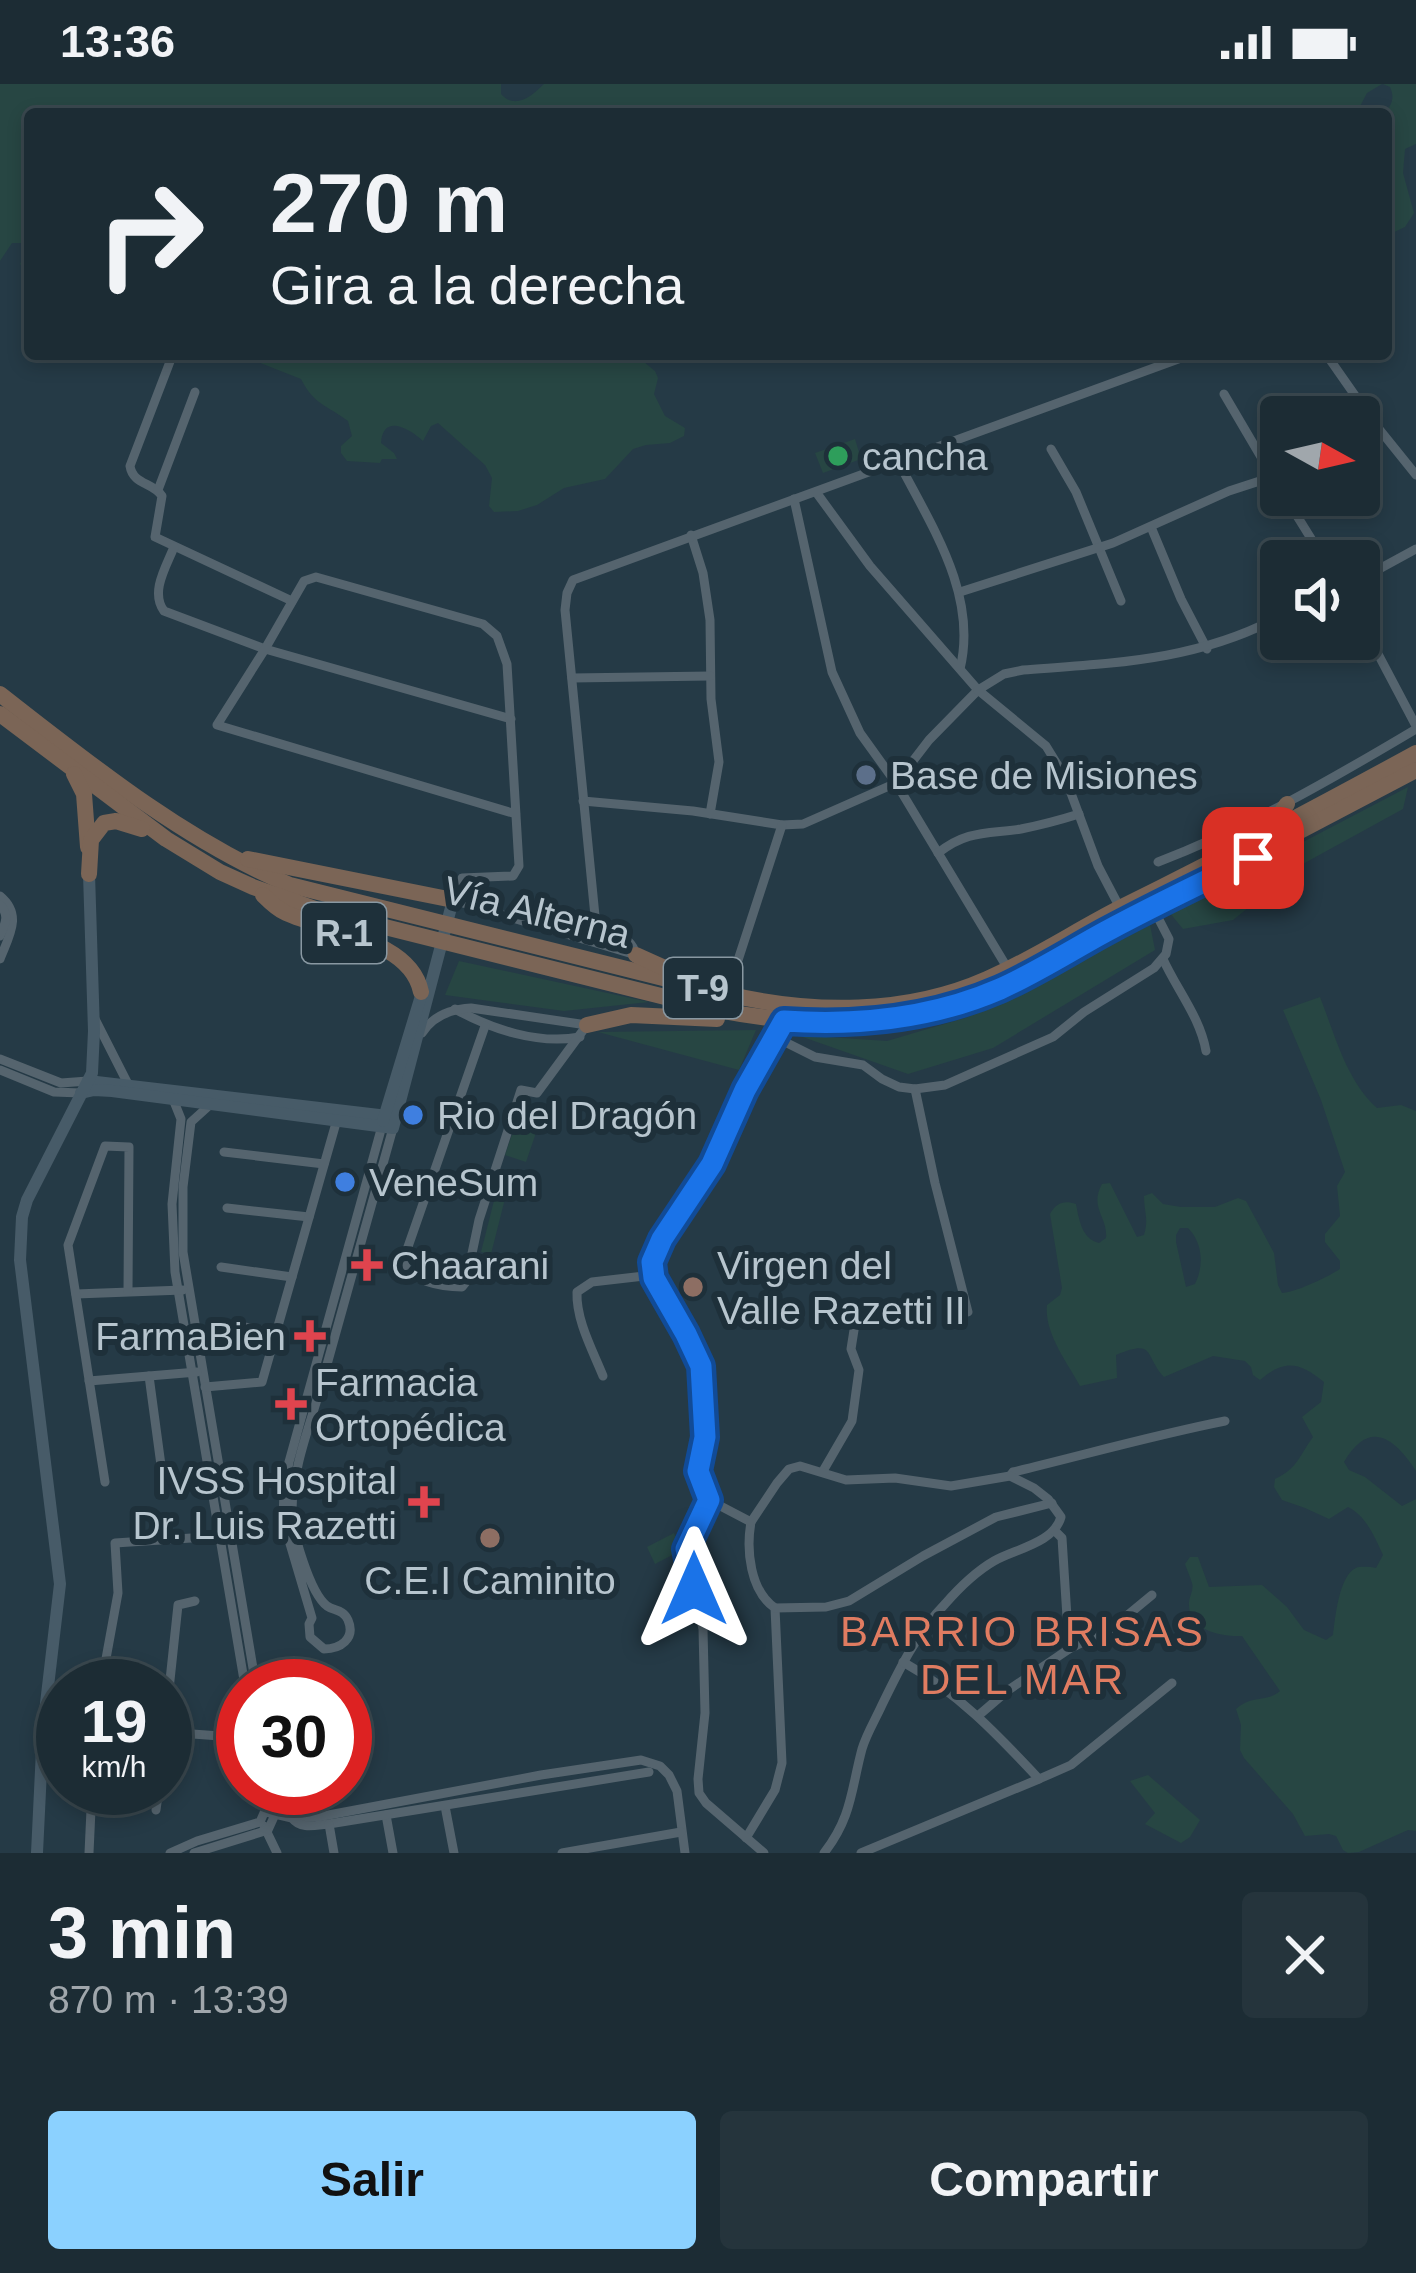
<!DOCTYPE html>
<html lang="es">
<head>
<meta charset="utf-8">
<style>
  :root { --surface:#1c2c34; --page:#25343c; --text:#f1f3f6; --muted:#a0a7ac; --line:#3a484f; --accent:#8bd1ff }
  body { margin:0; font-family:Helvetica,sans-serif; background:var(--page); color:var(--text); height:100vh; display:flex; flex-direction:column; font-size:45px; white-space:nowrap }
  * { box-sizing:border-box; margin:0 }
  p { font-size:39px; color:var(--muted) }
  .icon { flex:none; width:66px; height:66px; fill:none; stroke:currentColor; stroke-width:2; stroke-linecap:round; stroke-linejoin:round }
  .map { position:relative; height:1769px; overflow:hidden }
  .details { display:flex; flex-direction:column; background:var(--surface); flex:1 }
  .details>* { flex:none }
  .top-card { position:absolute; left:24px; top:24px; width:1368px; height:252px; border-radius:12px; box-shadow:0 6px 18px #0003,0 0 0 3px var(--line); background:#1c2c34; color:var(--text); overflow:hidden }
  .needle { width:78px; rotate:98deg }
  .fabs { position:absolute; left:1260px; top:312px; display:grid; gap:24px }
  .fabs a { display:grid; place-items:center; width:120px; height:120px; border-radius:12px; background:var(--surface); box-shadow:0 6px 18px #0003,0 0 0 3px var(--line); font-size:60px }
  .speed { position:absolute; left:36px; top:1575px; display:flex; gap:24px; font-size:60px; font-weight:700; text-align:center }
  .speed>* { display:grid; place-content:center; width:156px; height:156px; border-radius:50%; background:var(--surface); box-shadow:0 6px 18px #0003,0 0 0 3px var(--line); line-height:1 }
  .speed small { font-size:30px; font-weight:400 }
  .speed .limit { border:18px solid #d22; background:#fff; color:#111 }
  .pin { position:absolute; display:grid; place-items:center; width:102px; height:102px; color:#fff; margin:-51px; border-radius:24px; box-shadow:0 6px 18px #0006 }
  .me { position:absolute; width:132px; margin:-66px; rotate:0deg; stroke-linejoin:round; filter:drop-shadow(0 0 9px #0008) }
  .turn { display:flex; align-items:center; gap:42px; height:252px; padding:0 48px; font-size:54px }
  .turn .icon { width:156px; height:156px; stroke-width:2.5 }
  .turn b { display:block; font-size:84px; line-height:102px }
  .round { display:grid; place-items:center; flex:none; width:126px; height:126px; border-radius:12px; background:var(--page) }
  .head { display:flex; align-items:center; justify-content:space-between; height:204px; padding:0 48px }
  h1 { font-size:72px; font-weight:700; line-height:90px }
  .action { display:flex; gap:24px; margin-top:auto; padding:24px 48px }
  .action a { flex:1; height:138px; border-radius:12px; background:var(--accent); color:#111; font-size:48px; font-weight:700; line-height:138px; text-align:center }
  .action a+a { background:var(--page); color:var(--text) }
  .status { display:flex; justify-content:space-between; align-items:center; height:84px; padding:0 60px; background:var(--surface); direction:ltr }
  .status svg { height:33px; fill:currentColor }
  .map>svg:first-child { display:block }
  .green { fill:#274643; fill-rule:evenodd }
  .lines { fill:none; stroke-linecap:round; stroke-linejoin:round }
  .street { stroke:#55646e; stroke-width:9 }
  .secondary { stroke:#475b68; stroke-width:12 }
  .highway { stroke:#7b6556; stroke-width:16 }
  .route-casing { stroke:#114b97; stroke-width:30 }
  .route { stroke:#1a73e8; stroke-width:21 }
  .leisure-dot { fill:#2e9e5b; stroke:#1e303a; stroke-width:4.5 }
  .service-dot { fill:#5c6f8a; stroke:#1e303a; stroke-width:4.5 }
  .shop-dot { fill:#3f7fe0; stroke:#1e303a; stroke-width:4.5 }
  .health-dot { fill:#e0444e; stroke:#1e303a; stroke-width:4.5 }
  .education-dot { fill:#8d6e63; stroke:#1e303a; stroke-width:4.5 }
  .labels { text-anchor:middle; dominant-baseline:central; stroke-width:12; stroke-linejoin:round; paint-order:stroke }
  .shield { fill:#1e303a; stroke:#8998a2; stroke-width:3 }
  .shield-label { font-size:36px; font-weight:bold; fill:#b7c5ce }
  .poi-label { font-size:39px; fill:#b7c5ce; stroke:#1e303a; text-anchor:start }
  .street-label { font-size:39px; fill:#b7c5ce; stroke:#1e303a }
  .neighbourhood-label { font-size:42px; letter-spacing:3px; fill:#e07c61; stroke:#1e303a }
</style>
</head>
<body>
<div class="status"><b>13:36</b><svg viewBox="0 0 49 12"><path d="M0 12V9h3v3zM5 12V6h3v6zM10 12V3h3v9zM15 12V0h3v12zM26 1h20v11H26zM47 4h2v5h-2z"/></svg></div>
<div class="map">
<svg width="1416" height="1769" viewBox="0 0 1416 1769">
  <rect width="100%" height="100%" fill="#253a46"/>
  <g class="green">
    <path d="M0,0H501V10C515,26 532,12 544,0H1382L1367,9L1356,30H30V191L20,180L27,166V159H12L0,177Z"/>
    <path d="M1383,0H1416V60L1405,65L1403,89L1414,129L1405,143L1386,152L1384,30C1392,21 1395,14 1390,3Z"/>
    <path d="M245,270H634L655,287L658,294L654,310L665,332L685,344L684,352L670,359L646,361L633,365L605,395L564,404L537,421L518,427L494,428L489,422L492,394L485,381L438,339L431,342L423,357C410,345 383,329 381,359L394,369L397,375H382L380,379L347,377L341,369V362L352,352L348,337C327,321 314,321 301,295L245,273Z"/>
    <path d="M855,355L861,375L823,389L815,369Z"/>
    <path d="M1408,703L1403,725L1301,781L1233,836L1183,845L1169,828Z"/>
    <path d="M1150,841L1155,866L993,964L908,990L797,951L887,957L968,933Z"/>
    <path d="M459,877L649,918L564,927L445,911Z"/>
    <path d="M1320,913C1335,951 1346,996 1377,1024L1401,1021L1416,1027V1387C1394,1353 1369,1335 1344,1378L1349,1386L1365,1393L1402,1422L1416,1415V1747L1408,1746L1359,1768L1348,1769L1343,1766L1336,1752L1329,1750L1305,1752L1293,1730L1244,1674L1240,1666L1241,1641L1236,1625C1253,1610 1266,1619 1280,1607L1242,1552C1222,1553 1187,1547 1189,1518C1190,1511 1194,1505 1192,1499C1190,1492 1187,1486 1185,1480L1190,1473H1198L1209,1503L1262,1501L1287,1523L1304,1546L1326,1556L1333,1551C1335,1535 1339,1491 1356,1484C1360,1482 1371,1483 1376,1484L1383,1471C1374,1452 1367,1433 1348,1423L1329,1435L1305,1424L1282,1416L1274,1403L1275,1395C1298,1384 1299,1372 1313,1353L1302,1333L1321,1318L1324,1298C1299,1278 1285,1275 1260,1296L1253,1291L1251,1283L1245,1277L1213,1272L1164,1293C1144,1272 1156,1254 1116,1271L1117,1294L1080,1302C1067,1278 1044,1249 1047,1221L1060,1211L1062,1204L1050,1130C1056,1119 1064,1116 1076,1120C1079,1136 1082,1155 1099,1159L1106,1154C1108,1133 1089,1124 1102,1100L1110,1099L1137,1153L1144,1151C1149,1135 1144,1128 1144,1112L1152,1109L1163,1120L1181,1123H1215L1238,1114L1246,1117L1274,1169L1278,1201L1282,1209C1294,1209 1328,1193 1340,1185V1177L1325,1158V1150L1340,1132L1337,1102L1345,1088L1321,1016L1283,926ZM1180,1144H1188C1203,1159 1204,1182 1195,1200L1186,1203L1176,1158V1151Z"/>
    <path d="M756,946L739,986L598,948Z"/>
    <path d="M518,1033L539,1040L526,1078L505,1071Z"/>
    <path d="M501,1089L511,1091L491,1170L481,1168Z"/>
    <path d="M674,1449L682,1466L655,1480L647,1463Z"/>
    <path d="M1148,1691L1200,1736L1190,1753L1181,1759L1145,1740L1155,1729L1130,1697Z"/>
  </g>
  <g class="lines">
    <g class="street">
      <path d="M1326,270L1375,340L1416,391"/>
      <path d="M171,275L130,382C133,401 153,398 162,412L155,453L292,517"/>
      <path d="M1224,310L1281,407"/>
      <path d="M1051,365L1076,408L1121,517"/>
      <path d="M899,379C932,443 978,511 960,585"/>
      <path d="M158,406L195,308"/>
      <path d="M816,408L870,482L978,606L929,656L896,699"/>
      <path d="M1284,411L1325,477"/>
      <path d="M794,415L832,588L860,649L896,699L1008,885"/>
      <path d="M1151,443L1181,515L1207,565"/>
      <path d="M691,451L703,489L710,536L711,615L719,678L710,730"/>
      <path d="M174,463C166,483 150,508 164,527L265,565L511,635"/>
      <path d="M1359,496L1416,465"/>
      <path d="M960,508L1113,459L1229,407L1272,393"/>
      <path d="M1359,534L1416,642"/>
      <path d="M572,594L710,592"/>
      <path d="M583,717L693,727L782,741L803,740L896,699"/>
      <path d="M516,730L217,641L265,565L304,497L316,493L483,540L497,552L507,580L519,782L513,792L462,794L453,816L636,871"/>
      <path d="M938,769C967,746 987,750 1021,745C1041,741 1060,736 1079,730"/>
      <path d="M1158,778C1249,743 1332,695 1416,645"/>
      <path d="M0,812C23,831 9,852 0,875"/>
      <path d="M0,821C10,831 5,840 0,852"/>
      <path d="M1120,824L1098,782L1065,693L1046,662L978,606L1004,590L1023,586C1115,579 1197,577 1281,532"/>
      <path d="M636,871C631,849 606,849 595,832L565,526L567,509L573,496L1192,270"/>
      <path d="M1163,875C1177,906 1200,933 1206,967"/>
      <path d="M727,910L782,741"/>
      <path d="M455,925C491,945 538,961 580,953"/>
      <path d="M95,935L128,1000"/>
      <path d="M422,949C433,932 451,925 471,924L587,941L537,1009L521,1006L479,1136L466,1198L462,1203C441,1203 411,1198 403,1177L485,942"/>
      <path d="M775,953L815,973L863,981L882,995L899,1003L915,1005L945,1001L1053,953L1084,928L1154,884L1166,870L1169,855L1153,824"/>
      <path d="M0,975L61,999L88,997"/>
      <path d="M0,986L54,1008L81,1009"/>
      <path d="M915,1005L935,1099L968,1228"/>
      <path d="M173,1015L181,1035L172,1120L175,1188L245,1602"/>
      <path d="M212,1019L191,1038L183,1103V1168L256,1602"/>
      <path d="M382,1042L289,1378L284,1406L283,1436L312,1534L309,1540L310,1553L324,1565C340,1565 356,1555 348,1536C343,1525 334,1527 327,1522C310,1509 292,1448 292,1427C292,1386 310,1341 321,1302C345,1216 369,1130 393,1044"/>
      <path d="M224,1068L324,1080"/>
      <path d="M227,1124L309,1133"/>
      <path d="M221,1183L292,1193"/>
      <path d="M76,1210L183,1206"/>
      <path d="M225,1240L276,1248"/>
      <path d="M149,1292L163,1396"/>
      <path d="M603,1292C592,1265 576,1236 577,1208L592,1198L653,1191"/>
      <path d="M89,1297L197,1288"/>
      <path d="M205,1303L262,1298L338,1032"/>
      <path d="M823,1387L852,1337L859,1286L851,1265L858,1221"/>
      <path d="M1010,1392L1013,1388C1084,1371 1154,1351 1225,1337"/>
      <path d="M105,1398L68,1161L105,1062L129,1063L128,1207"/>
      <path d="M709,1416L751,1438C746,1466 750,1507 775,1524L782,1679L775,1706L746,1754"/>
      <path d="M751,1438L777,1399L789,1385L800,1382L846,1396L895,1394L951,1402L1010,1392L1034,1404L1048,1415L1061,1433C1054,1459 1015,1465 994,1477C975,1488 959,1504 945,1520C916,1550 899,1586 881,1623C875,1636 866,1651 862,1665C851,1706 852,1733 824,1769"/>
      <path d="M1054,1446L1062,1454L1069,1565"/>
      <path d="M775,1524L826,1523L849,1517L923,1472L996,1433L1052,1419"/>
      <path d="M101,1602L118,1509L115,1459L222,1452"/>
      <path d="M979,1631L1007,1607L1069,1565L1112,1544L1152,1511"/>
      <path d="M165,1643L178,1521L195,1517"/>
      <path d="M165,1648L220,1652L243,1647"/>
      <path d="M1039,1695L1071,1681L1172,1599"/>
      <path d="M445,1722L454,1769"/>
      <path d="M156,1726L159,1704"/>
      <path d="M266,1728L292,1734L318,1733L541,1691L641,1676L660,1682L669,1691L677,1707L685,1769"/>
      <path d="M386,1731L393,1769"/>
      <path d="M292,1734C301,1746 316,1741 329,1740L649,1688"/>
      <path d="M329,1740L334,1769"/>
      <path d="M264,1742L277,1769"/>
      <path d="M89,1769L92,1704"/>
      <path d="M170,1769L197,1757L260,1738L267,1722L265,1704"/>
      <path d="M194,1769L268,1746L278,1724L274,1704"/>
      <path d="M562,1769L681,1748"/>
      <path d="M764,1769L706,1719L699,1709L698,1695L705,1629L703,1545L686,1465L709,1416L698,1387L706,1340L701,1282L654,1194L652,1182L657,1165L712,1080L745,1006L784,937"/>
      <path d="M861,1769L1039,1695C997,1650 957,1608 903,1578"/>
    </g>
    <g class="secondary">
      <path d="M88,997L396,1033"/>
      <path d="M81,1009L94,1006L112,1007L393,1044L453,816"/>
      <path d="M383,1037L424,902"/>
      <path d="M37,1769L43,1645L60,1500L20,1176L22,1133L27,1116L92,989L94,947L89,790"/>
    </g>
    <g class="highway">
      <path d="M0,610C91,681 184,756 290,801L727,910C812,930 906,931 987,895C1034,875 1078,845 1124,822C1223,773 1319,722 1416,669"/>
      <path d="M0,630L166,755L220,788L253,803L321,827L717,926C816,945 904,943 999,905L1416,686"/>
      <path d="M74,690L84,710L88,763"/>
      <path d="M1224,751L1265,752L1287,720"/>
      <path d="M248,775L453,816"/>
      <path d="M89,790L91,756L104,739L116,737L142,745"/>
      <path d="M263,811C270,818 277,825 286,829C328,848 411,856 421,908"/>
      <path d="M636,871L676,889"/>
      <path d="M587,941L631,931L717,935"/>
    </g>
  </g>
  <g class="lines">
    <defs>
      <path id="route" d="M694,1505L686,1465L709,1416L698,1387L705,1353L701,1282L686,1250L654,1194L652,1178L662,1155L712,1080L745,1006L784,937C857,942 931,935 1000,905C1036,889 1070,867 1105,848C1153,822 1203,798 1253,774"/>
    </defs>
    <use href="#route" class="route-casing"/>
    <use href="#route" class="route"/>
  </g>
  <circle class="leisure-dot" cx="838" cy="372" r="12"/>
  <circle class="service-dot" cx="866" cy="691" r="12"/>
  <g class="shop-dot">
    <circle cx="413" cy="1031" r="12"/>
    <circle cx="345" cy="1098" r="12"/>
  </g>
  <g class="health-dot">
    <path d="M361 1163h12v12h12v12h-12v12h-12v-12h-12v-12h12z"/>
    <path d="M304 1234h12v12h12v12h-12v12h-12v-12h-12v-12h12z"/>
    <path d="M285 1302h12v12h12v12h-12v12h-12v-12h-12v-12h12z"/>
    <path d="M418 1400h12v12h12v12h-12v12h-12v-12h-12v-12h12z"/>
  </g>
  <g class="education-dot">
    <circle cx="693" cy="1203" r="12"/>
    <circle cx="490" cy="1454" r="12"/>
  </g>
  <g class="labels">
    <g class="shield">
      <rect x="302" y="819" width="84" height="60" rx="9"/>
      <rect x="664" y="874" width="78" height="60" rx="9"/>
    </g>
    <g class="shield-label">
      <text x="344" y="849">R-1</text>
      <text x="703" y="904">T-9</text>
    </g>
    <g class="poi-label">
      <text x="862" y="372">cancha</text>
      <text x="890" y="691">Base de Misiones</text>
      <text x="437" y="1031">Rio del Dragón</text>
      <text x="369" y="1098">VeneSum</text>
      <text x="391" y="1181">Chaarani</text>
      <text x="717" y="1181">Virgen del<tspan x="717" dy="45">Valle Razetti II</tspan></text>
      <text x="286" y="1252" text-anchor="end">FarmaBien</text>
      <text x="315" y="1298">Farmacia<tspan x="315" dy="45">Ortopédica</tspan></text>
      <text x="397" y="1396" text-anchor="end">IVSS Hospital<tspan x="397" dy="45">Dr. Luis Razetti</tspan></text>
      <text x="490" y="1496" text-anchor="middle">C.E.I Caminito</text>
    </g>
    <g class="street-label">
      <text transform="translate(537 828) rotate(14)">Vía Alterna</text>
    </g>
    <g class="neighbourhood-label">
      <text x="1023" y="1547">BARRIO BRISAS<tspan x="1023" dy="48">DEL MAR</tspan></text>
    </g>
  </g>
</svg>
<div class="fabs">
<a><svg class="needle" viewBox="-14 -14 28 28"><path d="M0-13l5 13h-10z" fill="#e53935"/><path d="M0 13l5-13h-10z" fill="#a0a7ac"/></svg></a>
<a><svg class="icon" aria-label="sound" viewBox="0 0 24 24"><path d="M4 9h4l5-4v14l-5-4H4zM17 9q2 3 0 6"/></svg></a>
</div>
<div class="speed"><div>19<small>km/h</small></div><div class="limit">30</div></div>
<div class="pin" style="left:1253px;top:774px;background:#d93025"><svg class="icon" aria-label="arrive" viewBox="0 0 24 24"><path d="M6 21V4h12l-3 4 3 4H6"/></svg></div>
<svg class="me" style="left:694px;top:1505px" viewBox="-20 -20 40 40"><path d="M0-17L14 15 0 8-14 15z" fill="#1a73e8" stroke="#fff" stroke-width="4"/></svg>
<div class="top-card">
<div class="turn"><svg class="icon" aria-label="right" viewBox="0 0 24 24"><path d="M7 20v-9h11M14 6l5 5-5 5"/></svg><div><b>270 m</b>Gira a la derecha</div></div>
</div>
</div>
<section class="details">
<div class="head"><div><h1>3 min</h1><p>870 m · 13:39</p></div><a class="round"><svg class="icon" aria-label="close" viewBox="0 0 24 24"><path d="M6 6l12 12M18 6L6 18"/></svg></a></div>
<div class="action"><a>Salir</a><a>Compartir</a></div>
</section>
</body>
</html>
